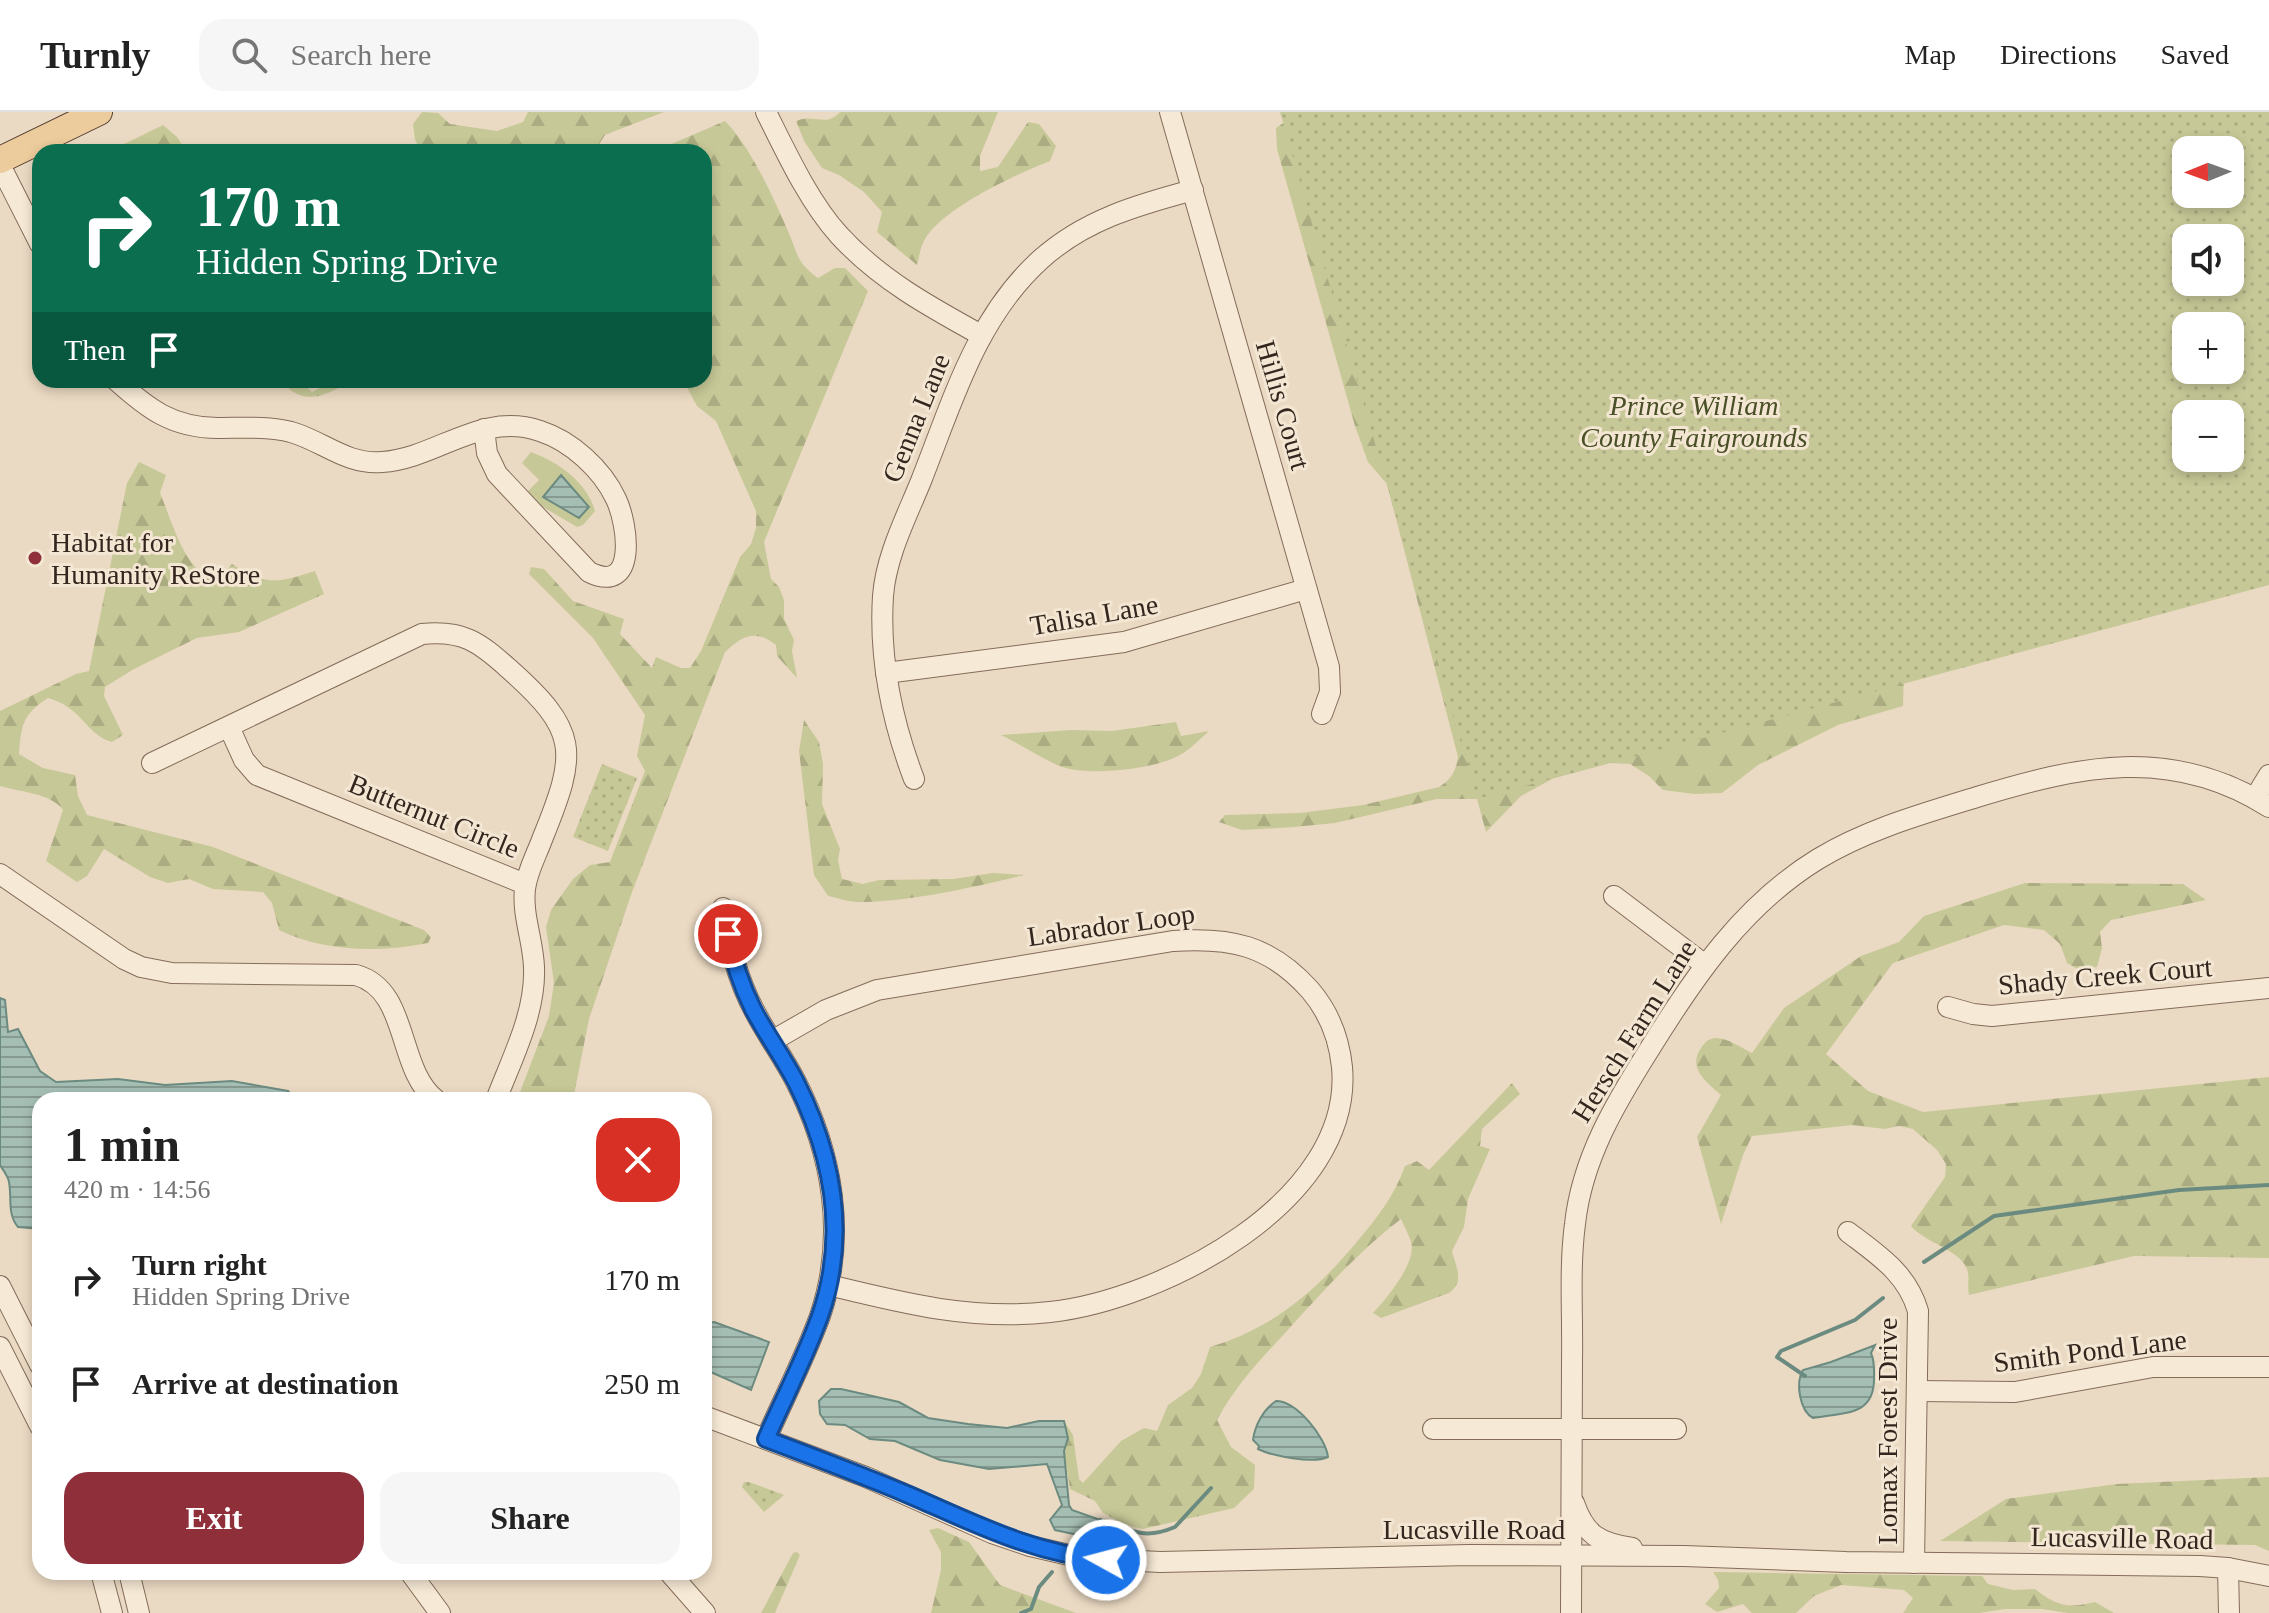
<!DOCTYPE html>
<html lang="en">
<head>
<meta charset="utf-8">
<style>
  :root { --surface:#fff; --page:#f6f6f6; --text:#222; --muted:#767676; --line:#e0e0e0; --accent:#8e2f3a }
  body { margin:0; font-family:"Times New Roman",serif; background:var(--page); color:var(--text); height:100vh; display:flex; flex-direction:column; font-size:30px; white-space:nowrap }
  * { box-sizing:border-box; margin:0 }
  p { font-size:26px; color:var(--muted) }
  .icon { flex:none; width:44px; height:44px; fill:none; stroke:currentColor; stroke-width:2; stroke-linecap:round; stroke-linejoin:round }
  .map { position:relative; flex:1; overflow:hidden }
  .drawer { position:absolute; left:32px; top:980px; width:680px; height:488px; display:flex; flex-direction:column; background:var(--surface); border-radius:24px; box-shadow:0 4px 12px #0003 }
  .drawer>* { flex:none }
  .hud { position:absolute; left:32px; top:32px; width:680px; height:244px; border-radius:24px; box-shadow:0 4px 12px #0003; background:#0b6e4f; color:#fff; overflow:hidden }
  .needle { width:52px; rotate:269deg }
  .tools { position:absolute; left:2172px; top:24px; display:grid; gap:16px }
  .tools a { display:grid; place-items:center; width:72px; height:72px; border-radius:16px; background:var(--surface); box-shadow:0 4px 12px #0003; font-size:40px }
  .pin { position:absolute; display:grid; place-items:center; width:68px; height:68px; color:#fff; margin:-34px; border:4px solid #fff; border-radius:50%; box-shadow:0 2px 8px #0007 }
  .me { position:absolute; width:88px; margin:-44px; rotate:277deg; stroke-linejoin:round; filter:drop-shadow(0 0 6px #0008) }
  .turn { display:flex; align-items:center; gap:28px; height:168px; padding:0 32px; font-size:36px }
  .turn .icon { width:104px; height:104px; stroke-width:2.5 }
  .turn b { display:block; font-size:56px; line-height:68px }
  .then { display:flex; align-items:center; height:76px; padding:0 32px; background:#0003; gap:16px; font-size:30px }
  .round { display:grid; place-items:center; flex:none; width:84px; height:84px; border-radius:24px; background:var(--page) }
  .overview { display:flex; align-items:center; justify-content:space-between; height:136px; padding:0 32px }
  h1 { font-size:48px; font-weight:700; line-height:60px }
  .cta { display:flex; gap:16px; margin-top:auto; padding:16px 32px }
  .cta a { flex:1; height:92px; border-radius:24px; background:var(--accent); color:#fff; font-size:32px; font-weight:700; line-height:92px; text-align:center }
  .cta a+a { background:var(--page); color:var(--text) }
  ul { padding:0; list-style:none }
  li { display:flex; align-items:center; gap:24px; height:104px; padding:0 32px }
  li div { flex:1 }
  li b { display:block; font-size:30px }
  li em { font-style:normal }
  header { display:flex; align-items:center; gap:48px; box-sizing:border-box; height:112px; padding:0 40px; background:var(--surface); border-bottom:2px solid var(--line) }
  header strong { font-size:38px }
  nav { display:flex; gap:44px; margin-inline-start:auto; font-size:28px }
  .search { width:560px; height:72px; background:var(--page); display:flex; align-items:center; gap:20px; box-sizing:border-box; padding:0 28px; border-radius:24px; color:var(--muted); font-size:30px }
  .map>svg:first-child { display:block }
  .green { fill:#c7c897 }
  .forest { fill:url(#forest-firs) }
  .park { fill:url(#park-dots); fill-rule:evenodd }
  .water { fill:url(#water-rules); stroke:#6c8b80; stroke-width:2 }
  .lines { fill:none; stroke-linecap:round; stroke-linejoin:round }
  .stream { stroke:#6c8b80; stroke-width:4 }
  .minor-casing { stroke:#846c5b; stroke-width:22 }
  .major-casing { stroke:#513b2f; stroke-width:28 }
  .minor { stroke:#f6e9d5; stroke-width:20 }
  .major { stroke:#eccb9c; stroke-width:26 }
  .route-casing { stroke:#114b97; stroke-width:20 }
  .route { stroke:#1a73e8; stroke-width:14 }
  .poi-dot { fill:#8e2f3a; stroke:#f3e6d2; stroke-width:3 }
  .labels { text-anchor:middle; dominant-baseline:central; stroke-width:6; stroke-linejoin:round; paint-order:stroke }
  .street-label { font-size:28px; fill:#34261e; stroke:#f3e6d2 }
  .park-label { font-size:28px; font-style:italic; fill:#494f26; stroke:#f3e6d2 }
  .poi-label { font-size:28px; fill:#34261e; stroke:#f3e6d2; text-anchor:start }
</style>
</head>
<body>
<header>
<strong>Turnly</strong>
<div class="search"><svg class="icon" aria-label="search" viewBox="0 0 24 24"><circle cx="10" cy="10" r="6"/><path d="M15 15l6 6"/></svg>Search here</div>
<nav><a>Map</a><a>Directions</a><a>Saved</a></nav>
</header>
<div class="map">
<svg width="2269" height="1501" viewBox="0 0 2269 1501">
  <defs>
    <pattern id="forest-firs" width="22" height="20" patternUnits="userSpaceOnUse" patternTransform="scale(2)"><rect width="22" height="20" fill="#c7c897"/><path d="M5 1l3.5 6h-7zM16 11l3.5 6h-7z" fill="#acac82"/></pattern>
    <pattern id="park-dots" width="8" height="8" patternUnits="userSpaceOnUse" patternTransform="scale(2)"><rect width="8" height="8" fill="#c7c897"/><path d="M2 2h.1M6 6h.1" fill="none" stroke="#acac82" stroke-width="1.8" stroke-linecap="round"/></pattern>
    <pattern id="water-rules" width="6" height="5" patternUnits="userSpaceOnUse" patternTransform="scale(2)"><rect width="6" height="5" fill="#a5beb4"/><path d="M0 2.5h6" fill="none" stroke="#879a92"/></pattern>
  </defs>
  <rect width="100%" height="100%" fill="#ebdac3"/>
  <path class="green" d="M531,340C558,350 587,370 595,399L583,413L577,415L538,392L527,380L539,368L522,351Z"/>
  <g class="forest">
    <path d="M422,0L438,1L450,12L497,19L523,10L528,0H664L605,23L594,40H422L415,28L413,12Z"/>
    <path d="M840,0H998L980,44V59L998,55L1028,10L1039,12L1056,34L1050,49C1017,62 940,97 924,129C920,136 919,146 917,153L877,120L882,100L864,80L839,63L822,56L804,29L796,9C816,1 825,16 840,0Z"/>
    <path d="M1289,7L1904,556L1903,594L1838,613L1758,653L1722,681L1694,682L1663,678L1649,664L1630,652L1610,651L1554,666L1521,684L1486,720L1477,687H1437L1335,711L1294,715L1242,718L1219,710L1225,703L1300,701L1363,693L1439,675C1451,668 1456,659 1458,645L1387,372L1368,350L1355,314L1277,37L1276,16Z"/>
    <path d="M725,9C751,35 773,85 788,119C798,142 796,150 818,166L835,156H845L868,179L764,430L771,467L779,475L784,488V507L794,528L792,539L797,566L777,544L776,533C755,517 743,523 725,540L632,780L589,907L573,988H517L549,904L554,871L546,815L551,798L573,767L590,753L610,750L645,659L637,644L645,603L593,526L529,462L531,455L544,457L573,489L624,507L620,522L652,556L656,545L681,556H690L701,539L740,445L751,432L756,416V399L716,309L697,294L683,268H704V40H653Z"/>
    <path d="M163,13L177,25L187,40H108Z"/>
    <path d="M281,268H299L312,280L335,268H352C327,284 302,296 281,268Z"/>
    <path d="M139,350L166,363L160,381C173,411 183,457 216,470L232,452C267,474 277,471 315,459L324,482L239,520L197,526L134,557L105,575L104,584L123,623L112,630C86,623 82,595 48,586C23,602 21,613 19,642L43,656L75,663L78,684L87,703L213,735L424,818L431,825L428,831C379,841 324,840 279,818L272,791L263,780L213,777L189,767L168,771L150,765L104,737L87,764L77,770L46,749L63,698C51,681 19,680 0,674V599L76,562L89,559L127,371Z"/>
    <path d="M804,608L819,630L823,652L822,692L840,737L838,748L842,767L863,772L879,768L953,767L993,761L1024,763C975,775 909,790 858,790C848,790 838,786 828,784L814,763L799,639Z"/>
    <path d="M1176,610L1181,624L1209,619C1198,629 1188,640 1174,646C1147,658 1083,665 1057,653C1038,644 1020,632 1001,623L1070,618L1112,619Z"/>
    <path d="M2025,771L2183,772L2206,788L2111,808L2100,820L2102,836L2097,855L2079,858L2067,851L2060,832L2044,818L2004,813L1893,851L1826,942L1868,979L1923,1000L2269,965V1146L2134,1144L1969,1183C1967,1175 1970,1166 1967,1157C1960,1138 1924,1130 1911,1114L1945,1065L1946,1052L1937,1038L1913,1017L1899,1014L1885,1017L1852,1013L1752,1024L1743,1043L1721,1112L1697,1025L1721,983C1707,971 1687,956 1701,936C1705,930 1709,926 1717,926C1729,927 1742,936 1752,941L1784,896L1861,844L1899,830L1924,804Z"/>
    <path d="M1512,971L1520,982L1482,1017L1480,1034L1490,1037L1468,1087L1464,1115L1452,1139C1456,1155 1465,1170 1449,1181L1381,1206L1373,1201C1386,1187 1417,1151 1411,1130C1409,1123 1404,1114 1401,1107C1359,1139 1322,1180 1286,1220C1259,1249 1236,1273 1217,1308L1231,1335L1255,1353L1254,1377L1234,1396L1143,1417L1126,1413L1103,1401L1095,1389L1070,1377L1064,1339L1068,1326L1064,1309L1073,1323L1079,1367L1083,1371L1121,1329L1144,1316L1157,1319L1168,1293L1192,1276L1201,1262L1210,1235C1271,1217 1315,1180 1355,1132C1376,1107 1394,1085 1405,1054L1417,1049L1429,1058Z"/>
    <path d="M2269,1365V1439L2255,1433L1940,1429L2006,1387L2117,1372Z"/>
    <path d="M938,1416L969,1430L1000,1473L1076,1501H931L941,1458V1440L929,1418Z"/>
    <path d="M797,1440L800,1443L775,1501H761L793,1441Z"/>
    <path d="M1713,1460L1982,1464L1988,1472L2013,1478L2035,1477C2057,1494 2068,1497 2095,1490L2114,1501H2068L2042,1497H2005L1979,1501H1903L1913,1486L1904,1478L1841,1473L1814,1484L1796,1501H1752L1743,1492L1717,1500L1705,1492L1719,1476L1718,1468Z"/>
  </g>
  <g class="park">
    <path d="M1280,0H2269V473L1477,687ZM2186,38H2230V82H2186ZM2186,126H2230V170H2186ZM2186,214H2230V258H2186ZM2186,302H2230V346H2186Z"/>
    <path d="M602,652L637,666L608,739L573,725Z"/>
    <path d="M744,1370H749L784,1383L764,1400L742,1375Z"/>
  </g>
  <g class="water">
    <path d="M561,363L589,395L579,406L543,385Z"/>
    <path d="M0,886L5,888L8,920L18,917L40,959L56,970L118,967L165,973L232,969L288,979L297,988H40V1117L18,1115C7,1102 12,1086 9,1070C8,1064 3,1058 0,1053Z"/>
    <path d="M714,1210L769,1230L751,1278L704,1257V1212Z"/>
    <path d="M1875,1233L1871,1241C1875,1250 1874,1258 1874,1267C1874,1305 1843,1300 1813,1306C1800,1299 1795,1271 1803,1258L1831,1250Z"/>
    <path d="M831,1277H841L899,1290L928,1306L968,1312L1007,1316L1039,1309H1064L1068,1326L1064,1339L1069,1393L1072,1398L1100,1408L1095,1413L1094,1418L1083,1424L1055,1418L1050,1408L1062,1393L1047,1352L989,1357L940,1348L895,1329L870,1327L845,1313L827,1312L820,1302L819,1289Z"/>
    <path d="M1276,1289C1297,1289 1326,1326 1328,1345C1313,1352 1272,1344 1258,1337L1259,1334L1253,1328C1255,1313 1263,1298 1276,1289Z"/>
  </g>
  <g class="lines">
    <g class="stream">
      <path d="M1924,1150L1994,1104L2179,1078L2269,1073"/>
      <path d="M1805,1264L1777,1245L1781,1239L1855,1208L1883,1186"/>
      <path d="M1100,1408C1130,1417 1142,1429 1175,1415L1211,1376"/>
      <path d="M1021,1501L1031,1497L1039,1475L1052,1460"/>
    </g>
    <defs>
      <g id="minor">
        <path d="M766,0C786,40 809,90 839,123C879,167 930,195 981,223"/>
        <path d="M1170,0L1329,555L1330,580L1322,602"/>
        <path d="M0,53L40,132"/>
        <path d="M116,268C148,297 173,316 218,316C242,316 267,314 291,320C323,329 346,353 382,350C438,346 480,299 540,319C571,329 602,357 616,387C628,412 638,484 589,460L497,362L487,341L484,317"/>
        <path d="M886,561L1124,530L1306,477"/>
        <path d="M229,615L244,648L257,663L525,772"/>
        <path d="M152,651L422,522C463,518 479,530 508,556C579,619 578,639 543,725C537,742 527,759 525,777C522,803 533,828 534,855C536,901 512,946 496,988"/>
        <path d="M914,667C892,609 879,547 883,484C886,444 906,406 921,369C952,291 976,206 1040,148C1084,108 1137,93 1193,78"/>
        <path d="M2255,686L2269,663"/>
        <path d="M0,762L124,847L141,855L172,861L356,863C410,878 396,957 436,988"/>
        <path d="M1614,784L1705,853"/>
        <path d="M723,796C729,832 737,867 755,900C767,923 783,945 795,968C833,1042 847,1124 820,1204C805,1245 784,1286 766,1327"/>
        <path d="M1948,895L1973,902L1992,904L2269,876"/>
        <path d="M772,929L826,898L877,878L1173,829C1230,825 1270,833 1310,878C1328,899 1339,926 1342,955C1354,1089 1162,1188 1050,1200C974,1209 902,1191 829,1173"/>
        <path d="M1848,1120C1878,1143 1907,1161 1918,1199L1914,1451"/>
        <path d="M0,1174L40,1253"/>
        <path d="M0,1235L40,1314"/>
        <path d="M1918,1279L2015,1280L2153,1255H2269"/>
        <path d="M704,1304L866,1365L992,1421L1030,1434L1082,1446L1160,1450L1469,1443L1684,1444L1846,1450L2200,1454L2228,1456L2269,1464"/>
        <path d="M1433,1317H1676"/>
        <path d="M1574,1391C1585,1423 1599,1431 1632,1436"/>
        <path d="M2228,1456L2229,1501"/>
        <path d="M101,1460L112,1501"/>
        <path d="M129,1460L139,1501"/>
        <path d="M410,1460L440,1501"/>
        <path d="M669,1460L705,1501"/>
        <path d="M1571,1501C1571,1417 1572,1334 1572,1250C1573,1205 1569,1157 1575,1112C1582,1047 1615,992 1649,938C1694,865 1743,793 1818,747C1868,717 1922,702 1977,685C2079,654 2171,633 2269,695"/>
      </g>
      <path id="major" d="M0,48L99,0"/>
    </defs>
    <use href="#minor" class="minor-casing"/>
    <use href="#major" class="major-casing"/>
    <use href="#minor" class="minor"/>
    <use href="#major" class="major"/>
  </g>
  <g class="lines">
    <defs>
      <path id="route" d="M728,822C733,848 741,873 753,897C766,922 783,945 796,970C833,1044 848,1124 820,1204C805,1246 784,1286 766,1327C814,1345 862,1363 909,1383C974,1411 1034,1442 1106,1448"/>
    </defs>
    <use href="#route" class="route-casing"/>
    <use href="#route" class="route"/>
  </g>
  <circle class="poi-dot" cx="35" cy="446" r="8"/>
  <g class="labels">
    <g class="street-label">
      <text transform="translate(1283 293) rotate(74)">Hillis Court</text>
      <text transform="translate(916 306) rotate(-68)">Genna Lane</text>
      <text transform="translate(1094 503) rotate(-10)">Talisa Lane</text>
      <text transform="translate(434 704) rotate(22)">Butternut Circle</text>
      <text transform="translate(1111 813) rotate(-8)">Labrador Loop</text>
      <text transform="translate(2105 864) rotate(-5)">Shady Creek Court</text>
      <text transform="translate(1634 919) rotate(-58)">Hersch Farm Lane</text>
      <text transform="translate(2090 1239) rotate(-7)">Smith Pond Lane</text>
      <text transform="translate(1887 1319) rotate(-90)">Lomax Forest Drive</text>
      <text x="1474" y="1417">Lucasville Road</text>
      <text transform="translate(2122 1426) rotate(1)">Lucasville Road</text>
    </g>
    <g class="park-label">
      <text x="1694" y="293">Prince William<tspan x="1694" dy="32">County Fairgrounds</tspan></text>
    </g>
    <g class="poi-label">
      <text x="51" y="430">Habitat for<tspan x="51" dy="32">Humanity ReStore</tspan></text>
    </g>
  </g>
</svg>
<div class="tools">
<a><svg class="needle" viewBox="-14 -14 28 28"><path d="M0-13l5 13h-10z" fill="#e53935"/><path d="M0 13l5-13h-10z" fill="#767676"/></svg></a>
<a><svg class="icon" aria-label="sound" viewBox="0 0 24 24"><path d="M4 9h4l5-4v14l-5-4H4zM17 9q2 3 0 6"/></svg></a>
<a>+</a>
<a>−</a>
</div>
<div class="pin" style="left:728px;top:822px;background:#d93025"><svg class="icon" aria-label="arrive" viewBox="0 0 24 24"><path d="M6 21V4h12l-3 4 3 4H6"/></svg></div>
<svg class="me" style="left:1106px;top:1448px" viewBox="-20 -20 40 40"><circle r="17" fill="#1a73e8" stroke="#fff" stroke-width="3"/><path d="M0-11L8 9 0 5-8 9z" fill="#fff"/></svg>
<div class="hud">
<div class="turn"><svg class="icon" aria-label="right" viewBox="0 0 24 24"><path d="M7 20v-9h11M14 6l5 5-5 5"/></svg><div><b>170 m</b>Hidden Spring Drive</div></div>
<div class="then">Then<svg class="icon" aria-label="arrive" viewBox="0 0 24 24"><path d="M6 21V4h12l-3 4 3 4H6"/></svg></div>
</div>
<section class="drawer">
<div class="overview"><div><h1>1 min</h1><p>420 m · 14:56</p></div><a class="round" style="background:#d93025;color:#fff"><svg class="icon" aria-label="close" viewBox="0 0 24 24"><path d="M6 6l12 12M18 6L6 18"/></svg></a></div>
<ul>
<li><svg class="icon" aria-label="right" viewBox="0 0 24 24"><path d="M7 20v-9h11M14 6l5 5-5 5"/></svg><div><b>Turn right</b><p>Hidden Spring Drive</p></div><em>170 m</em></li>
<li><svg class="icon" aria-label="arrive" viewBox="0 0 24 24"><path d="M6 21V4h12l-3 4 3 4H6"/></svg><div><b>Arrive at destination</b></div><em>250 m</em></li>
</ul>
<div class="cta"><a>Exit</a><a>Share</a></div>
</section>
</div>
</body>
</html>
